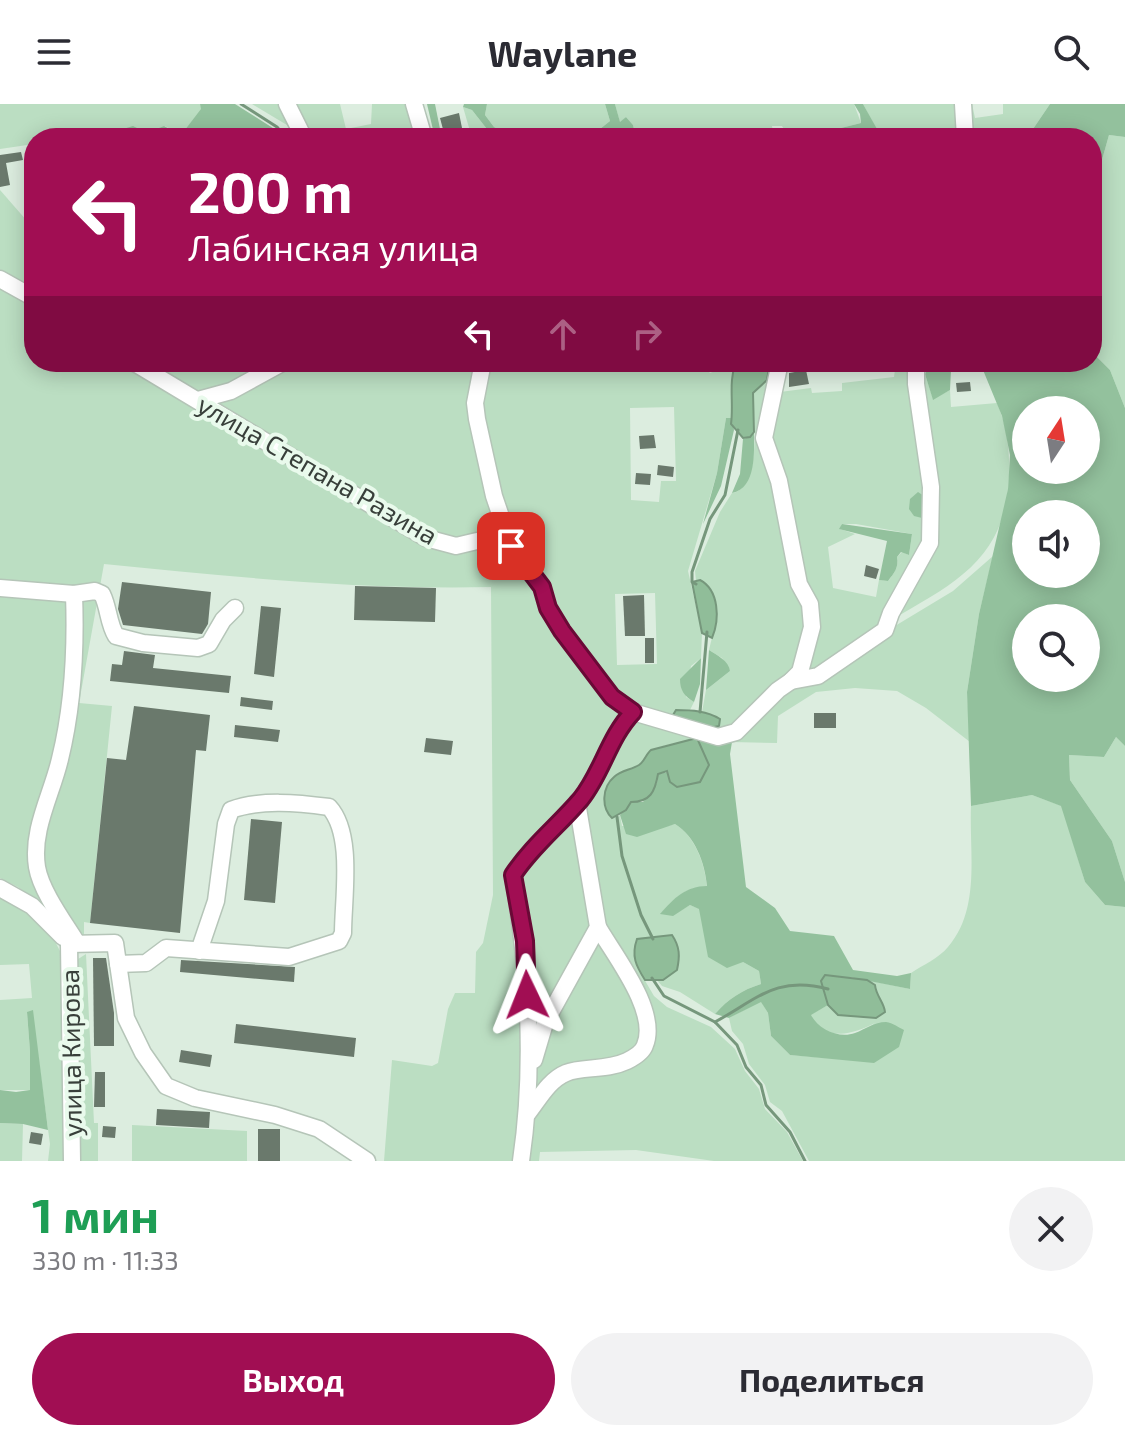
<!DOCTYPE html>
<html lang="ru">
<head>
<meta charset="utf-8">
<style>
  :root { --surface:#fff; --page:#f2f2f3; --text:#2b2b33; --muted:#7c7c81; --accent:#a10e53 }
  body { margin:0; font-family:"Exo 2",sans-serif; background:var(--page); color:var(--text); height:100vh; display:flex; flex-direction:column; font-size:30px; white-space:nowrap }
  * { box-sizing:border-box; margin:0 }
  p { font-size:26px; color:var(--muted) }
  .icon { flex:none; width:44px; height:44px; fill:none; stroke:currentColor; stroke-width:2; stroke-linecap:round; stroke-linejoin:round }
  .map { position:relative; height:1057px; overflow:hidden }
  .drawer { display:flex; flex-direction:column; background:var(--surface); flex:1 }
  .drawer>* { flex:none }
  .banner { position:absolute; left:24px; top:24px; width:1078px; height:244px; border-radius:32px; box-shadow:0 4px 20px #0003; background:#a10e53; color:#fff; overflow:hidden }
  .needle { width:52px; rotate:12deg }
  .buttons { position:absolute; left:1012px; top:292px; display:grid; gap:16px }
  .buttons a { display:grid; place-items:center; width:88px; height:88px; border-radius:50%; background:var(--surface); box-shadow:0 4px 20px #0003; font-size:40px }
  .pin { position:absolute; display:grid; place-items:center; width:68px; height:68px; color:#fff; margin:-34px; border-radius:16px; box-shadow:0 4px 12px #0006 }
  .me { position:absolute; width:88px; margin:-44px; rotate:358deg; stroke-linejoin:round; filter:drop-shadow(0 0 6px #0008) }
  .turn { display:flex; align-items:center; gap:28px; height:168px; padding:0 32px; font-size:36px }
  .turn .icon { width:104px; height:104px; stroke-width:2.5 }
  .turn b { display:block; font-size:56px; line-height:68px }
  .lanes { display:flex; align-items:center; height:76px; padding:0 32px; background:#0003; justify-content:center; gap:40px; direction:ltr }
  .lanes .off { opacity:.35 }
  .round { display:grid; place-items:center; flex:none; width:84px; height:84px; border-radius:42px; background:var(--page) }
  .head { display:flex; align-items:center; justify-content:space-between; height:136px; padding:0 32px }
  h1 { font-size:48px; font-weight:700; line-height:60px; color:#1e9e55 }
  .button { display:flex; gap:16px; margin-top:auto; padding:16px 32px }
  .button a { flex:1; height:92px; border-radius:48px; background:var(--accent); color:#fff; font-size:32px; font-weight:700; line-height:92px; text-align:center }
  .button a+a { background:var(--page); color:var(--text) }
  header { display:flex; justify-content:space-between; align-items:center; height:104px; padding:0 32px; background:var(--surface); font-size:36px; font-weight:700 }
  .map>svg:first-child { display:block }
  .green { fill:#bbdec2; fill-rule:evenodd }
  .forest { fill:#93c19d; fill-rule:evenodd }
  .water { fill:#90bd99; stroke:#76977c; stroke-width:2 }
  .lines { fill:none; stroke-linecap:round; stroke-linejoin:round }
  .stream { stroke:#76977c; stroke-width:3 }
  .building { fill:#6a796c }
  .minor-casing { stroke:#b5c5b8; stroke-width:19 }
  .minor { stroke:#fff; stroke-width:16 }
  .route-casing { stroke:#690936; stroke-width:20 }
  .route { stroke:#a10e53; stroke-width:14 }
  .labels { text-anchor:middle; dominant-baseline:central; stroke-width:8; stroke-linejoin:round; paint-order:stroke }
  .street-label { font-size:26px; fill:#383f3a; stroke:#e9faec }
</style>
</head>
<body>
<header><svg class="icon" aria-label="menu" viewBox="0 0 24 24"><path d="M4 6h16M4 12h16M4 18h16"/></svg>Waylane<svg class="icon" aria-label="search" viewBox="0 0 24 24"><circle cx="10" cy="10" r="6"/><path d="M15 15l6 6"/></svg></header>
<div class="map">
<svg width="1125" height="1057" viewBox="0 0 1125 1057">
  <rect width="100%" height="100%" fill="#dceddf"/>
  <g class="green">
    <path d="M0,0H200L202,5L181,31L165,22L147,29L123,25V34H34V40L0,45Z"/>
    <path d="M252,0H340L346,25L371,20L372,0H411L421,34H292V24Z"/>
    <path d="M487,0H605L610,17L600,25L583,34H513L494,23L485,11Z"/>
    <path d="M615,0H854L861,19L801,34H789L782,22H772L774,34H636L633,21L626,13L620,19Z"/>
    <path d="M863,0H961L963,34H881Z"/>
    <path d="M968,0H972L975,14L1003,10V0H1050L1033,25L1030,34H973Z"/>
    <path d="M463,3L472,6L494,34H472Z"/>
    <path d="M1109,31L1125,33V304L1110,266L1092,248V91Z"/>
    <path d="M0,86L34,125V188L0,169Z"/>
    <path d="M0,181L34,201V258H124L426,437L478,441L507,448L627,610L569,703L520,753L525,971L518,1057H384L392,956L432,962L438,959L448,905L455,889H475L476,848L483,839L493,791L491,483C361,486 233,473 104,460L79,599L112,602L90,819L84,818V831C67,819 44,781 43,760C42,750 43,739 43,728L81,494L0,481Z"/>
    <path d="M143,258H277L228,284L192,288Z"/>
    <path d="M291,258H480L478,277L504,433L488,430L452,436L431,428L333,371L216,297Z"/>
    <path d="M487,258H708L702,259L710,269L735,259C729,277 734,295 732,314H726L717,369L688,467L702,529L701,554L691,562L686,593L694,598L690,606H676L679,615L632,603L612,588L518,443L511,428L480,314ZM674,303L676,377H661L659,398L631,396L630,304ZM655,489L657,560L617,561L615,490Z"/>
    <path d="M770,258H776L761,335L806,500L808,523L797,566L737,622L723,627L710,625L714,611L702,608L706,586L730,567L722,554L709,546C718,511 716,509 701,476L696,477L695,467L720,408L732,389C762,384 754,312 753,289L767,276Z"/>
    <path d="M782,258H801L783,262L780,288L811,284L812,289L842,287V279L894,273L896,258H914L929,383L928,435L883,524L817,570L798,574L814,523L766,335ZM842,420H856L912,430L909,451L902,448L897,453C899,464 894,469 888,477L879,476L876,493L833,484L828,443L855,430L840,425Z"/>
    <path d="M919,258H932L925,270L933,295L950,286L951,303L997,299C1007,322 1010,347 1009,372C1006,455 955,479 891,516L931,443Z"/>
    <path d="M993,452L979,510L967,588L970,638L926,604L897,587L855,584L816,588L778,612L777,639L732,638L774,595L953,487Z"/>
    <path d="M0,489L64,494L71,504L58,644L34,727L47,805L18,783L0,774Z"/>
    <path d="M630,615L692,632L694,635C676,641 649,639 642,660L616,671L617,713L620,711L622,722L664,723L675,720C695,732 705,760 707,783C686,782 675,794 661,809L673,811L690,801L700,805L702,812L743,858L759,867L761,880C742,886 728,895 715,910L680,888L662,882L657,876H663L637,863L654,892L667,903L711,923L735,945L745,967L759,985L765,1005L787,1028L803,1057H714L636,1046L540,1048L539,1057H526L532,1014L556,979L649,943L598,794L584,709L587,694Z"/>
    <path d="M1116,633L1125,642V778L1112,737L1070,676L1069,651L1104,653Z"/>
    <path d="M1032,691L1062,702L1085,778L1105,801L1125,803V1057H809L782,1007L770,998L765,981L749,960L743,940L732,927L729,914L761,897L768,909L771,932L790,951L827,954L875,919C851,931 827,938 810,911L828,901L838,911L876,891L875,881L867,876L910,885L911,869C923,861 939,854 948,843C981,805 969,748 971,702Z"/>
    <path d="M576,707L594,815L533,941L520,768Z"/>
    <path d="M0,790C32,806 46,817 61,849L67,1057H48L50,1040L32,907L27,909L30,947V986H0V896L32,894L29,860L0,861Z"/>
    <path d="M597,836L639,905L641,944L535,986C533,931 571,882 597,836Z"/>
    <path d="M86,850L94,1019H98V1057H75V857Z"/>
    <path d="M0,1019L23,1020L22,1057H0Z"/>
    <path d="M132,1021L247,1027V1057H132Z"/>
  </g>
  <g class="forest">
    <path d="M200,0H235L276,26L282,34H123V25L133,22L147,29L164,22L181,31L201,5Z"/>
    <path d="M427,0H435L441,30H434Z"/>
    <path d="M464,0H487L485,11L494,23L513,34H494L472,6L463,3Z"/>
    <path d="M605,0H615L620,18L626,13L633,21L636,34H615L614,31L606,34H583L600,25L610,17Z"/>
    <path d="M854,0H863L877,25L839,34H801L861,19L860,10Z"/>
    <path d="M1050,0H1125V33L1109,31L1092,91V34H1030L1033,25Z"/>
    <path d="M1092,248L1110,266L1125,304V642L1116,633L1104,653L1069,651L1070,676L1112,737L1125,778V803L1105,801L1085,778L1061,702L1032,691L971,702L967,588L979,510L1008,385L1010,351L1002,312L983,266L971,264L951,266L950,286L933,296L925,270L932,258H1092ZM1026,306H1086V366H1026ZM1026,410H1086V470H1026ZM1026,514H1086V574H1026Z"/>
    <path d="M726,314H732L734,326L721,382L703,420L717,369Z"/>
    <path d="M754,328C754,347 757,384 732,389L740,370L743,335L750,333Z"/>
    <path d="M918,388L924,392L922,414L914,412L909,405L910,395Z"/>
    <path d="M842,420L912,430L909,451L901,448L897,453C899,464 894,469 888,477L879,476L887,437L839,425Z"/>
    <path d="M709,546C717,551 729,557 730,567L706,586Z"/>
    <path d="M701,554L700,580L694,598C684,592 680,586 680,575Z"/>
    <path d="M697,634L732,638L730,650L746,783L775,804L790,827L834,832L853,866L897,872L911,869L910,885L849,873L826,890L828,901L811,911C818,925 839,935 855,929C866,925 874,918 886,918C893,919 898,923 904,926L899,943L874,959L790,951L771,932L768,909L761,898L729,914L715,910C728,895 742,886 761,880L759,867L743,858L727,864L708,853L699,805L690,801L673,812L660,810C674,794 686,782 707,782C705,759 695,732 675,720L637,733L626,730L620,711L631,698H643L657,679L658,670L709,661Z"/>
    <path d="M33,906L48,1026L23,1020L0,1019V986L16,988L30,986V947L27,908Z"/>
  </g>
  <g class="water">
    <path d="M736,258H770L767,276L753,289L754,328L750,333L743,334L731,320C734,298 728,278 736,258Z"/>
    <path d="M700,476C719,486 720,515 712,534L702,529L692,478Z"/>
    <path d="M676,606C692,606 707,607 720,615L719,622C705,626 684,620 673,611Z"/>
    <path d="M697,634L709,661L700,678L677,683L670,678L667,667L658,670C655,688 650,698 631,698L626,706L612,714C601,704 602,683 614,673C621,666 631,666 639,661C644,658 646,650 651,646Z"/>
    <path d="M672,831C680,843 680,852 677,866L663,876H645C636,862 631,852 637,835Z"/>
    <path d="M825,871L867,876L875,881C876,892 884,898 885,908L876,914L838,911L828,901L821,877Z"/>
  </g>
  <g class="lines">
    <g class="stream">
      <path d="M241,0L277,23L286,34"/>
      <path d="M696,480L692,478V468L710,415L725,391L738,326"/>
      <path d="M700,608L707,528"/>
      <path d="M617,713L622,752L641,811L653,835"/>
      <path d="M652,874L664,892L715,918L737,941L746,963L761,981L766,1001L790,1028L805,1057"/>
      <path d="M715,918C757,895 777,871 828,885"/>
    </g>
  </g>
  <g class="building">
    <path d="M459,9L462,24L444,29L440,14Z"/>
    <path d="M21,48L23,56L6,59L10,81L0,83V51Z"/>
    <path d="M806,266L809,280L789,283V269Z"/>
    <path d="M970,278L971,287L957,288L956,279Z"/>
    <path d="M654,331L656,344L640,345L639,332Z"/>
    <path d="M658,361L674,363L673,373L657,371Z"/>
    <path d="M636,369L651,370L650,381L635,380Z"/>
    <path d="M866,461L879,465L876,475L864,472Z"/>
    <path d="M122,478L211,488L208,520L202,530L123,521L118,505Z"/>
    <path d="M355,482L436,484L435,518L354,516Z"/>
    <path d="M644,491L645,532H625L623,492Z"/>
    <path d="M261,502L281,504L274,573L254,570Z"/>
    <rect x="645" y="534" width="9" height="25"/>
    <path d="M124,547L155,551L153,564L231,572L229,589L110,577L112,560L122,561Z"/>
    <path d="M241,593L273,597L272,606L240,602Z"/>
    <path d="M134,602L210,611L206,647L196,646L180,829L90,819L107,654L126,656Z"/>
    <rect x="814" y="609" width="22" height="15"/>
    <path d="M235,621L280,626L278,638L234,633Z"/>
    <path d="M426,634L453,637L451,651L424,648Z"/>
    <path d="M251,715L282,718L275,799L244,796Z"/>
    <path d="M93,854H106L114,909V942H94Z"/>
    <path d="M181,856L295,863L294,878L180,868Z"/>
    <path d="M236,920L356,934L354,953L234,939Z"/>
    <path d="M181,946L212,951L210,963L179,958Z"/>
    <path d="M95,968H105V1003H94Z"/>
    <path d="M157,1005L210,1008L209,1024L156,1021Z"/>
    <path d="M103,1022L116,1023L115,1034L102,1033Z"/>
    <rect x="258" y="1025" width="22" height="32"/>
    <path d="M31,1028L43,1030L41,1041L29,1039Z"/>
  </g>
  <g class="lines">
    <defs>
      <g id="minor">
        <path d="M287,0L304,34"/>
        <path d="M414,0L424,34"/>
        <path d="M963,0L965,34"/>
        <path d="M0,175L34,194"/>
        <path d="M133,258L426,434L456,442L477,437L511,442"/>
        <path d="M483,258L475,299L477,315L494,392L511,442L542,483L548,504L562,527L612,593L633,608C609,633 602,669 581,695C559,721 532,742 513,771C529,865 535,962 521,1057"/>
        <path d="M780,258L764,334L779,377L799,480L810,500L812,523L800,568L791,577"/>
        <path d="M198,296L231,287L284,258"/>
        <path d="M0,484L74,490L95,487L102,490C109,504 108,519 116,532L143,539L198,544L209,540L223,516L235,504"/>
        <path d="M74,490C76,544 73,602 60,655C52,690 31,726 37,763C41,787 64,818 77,839"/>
        <path d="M633,608L718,633L736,628L778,586L791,577L818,572L885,526L891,509L930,439L931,383L916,280V258"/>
        <path d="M0,784L32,802L63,833"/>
        <path d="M69,840L115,839L126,914L143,949L166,982L195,994L275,1011L319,1025L367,1057"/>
        <path d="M69,840L72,1057"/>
        <path d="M118,860L146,859L166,844L289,853L339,837L343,829C343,794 354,730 329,703C299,699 260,695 231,706L226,720L216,797L199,847"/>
        <path d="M534,956L545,919L598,823L577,698"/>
        <path d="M528,1009C539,995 549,976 566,969C582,962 606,967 627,957C633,954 643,948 645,941C659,907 614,851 598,823"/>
      </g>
    </defs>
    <use href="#minor" class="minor-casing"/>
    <use href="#minor" class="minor"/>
  </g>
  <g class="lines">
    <defs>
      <path id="route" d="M511,442L542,483L548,504L562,527L612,593L633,608C609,633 602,669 581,695C559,721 532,742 513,771L525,837L527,891"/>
    </defs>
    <use href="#route" class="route-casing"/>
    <use href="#route" class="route"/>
  </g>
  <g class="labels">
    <g class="street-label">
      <text transform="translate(318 365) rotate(30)">улица Степана Разина</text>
      <text transform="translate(70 949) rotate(-91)">улица Кирова</text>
    </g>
  </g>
</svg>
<div class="buttons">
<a><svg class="needle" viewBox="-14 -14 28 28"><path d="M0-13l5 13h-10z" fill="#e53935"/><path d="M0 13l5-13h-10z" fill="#7c7c81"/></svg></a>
<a><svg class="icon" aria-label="sound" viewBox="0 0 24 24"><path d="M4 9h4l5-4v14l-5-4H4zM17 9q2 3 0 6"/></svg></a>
<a><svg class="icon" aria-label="search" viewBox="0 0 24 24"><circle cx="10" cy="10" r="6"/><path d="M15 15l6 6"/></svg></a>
</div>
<div class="pin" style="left:511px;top:442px;background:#d93025"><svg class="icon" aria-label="arrive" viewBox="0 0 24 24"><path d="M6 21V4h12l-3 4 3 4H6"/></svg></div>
<svg class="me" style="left:527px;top:891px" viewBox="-20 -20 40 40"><path d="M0-17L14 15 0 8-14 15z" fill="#a10e53" stroke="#fff" stroke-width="4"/></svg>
<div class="banner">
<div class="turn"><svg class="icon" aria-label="left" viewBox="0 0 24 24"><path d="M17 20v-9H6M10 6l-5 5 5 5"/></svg><div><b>200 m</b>Лабинская улица</div></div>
<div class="lanes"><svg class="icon" aria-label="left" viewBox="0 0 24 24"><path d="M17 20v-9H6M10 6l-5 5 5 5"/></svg><svg class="icon off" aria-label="ahead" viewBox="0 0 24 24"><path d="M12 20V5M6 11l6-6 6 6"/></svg><svg class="icon off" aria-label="right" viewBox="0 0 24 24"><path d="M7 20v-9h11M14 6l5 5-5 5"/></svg></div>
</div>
</div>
<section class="drawer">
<div class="head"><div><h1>1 мин</h1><p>330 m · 11:33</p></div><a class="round"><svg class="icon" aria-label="close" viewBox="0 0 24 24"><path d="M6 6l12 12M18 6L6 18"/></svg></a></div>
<div class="button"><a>Выход</a><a>Поделиться</a></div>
</section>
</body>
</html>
